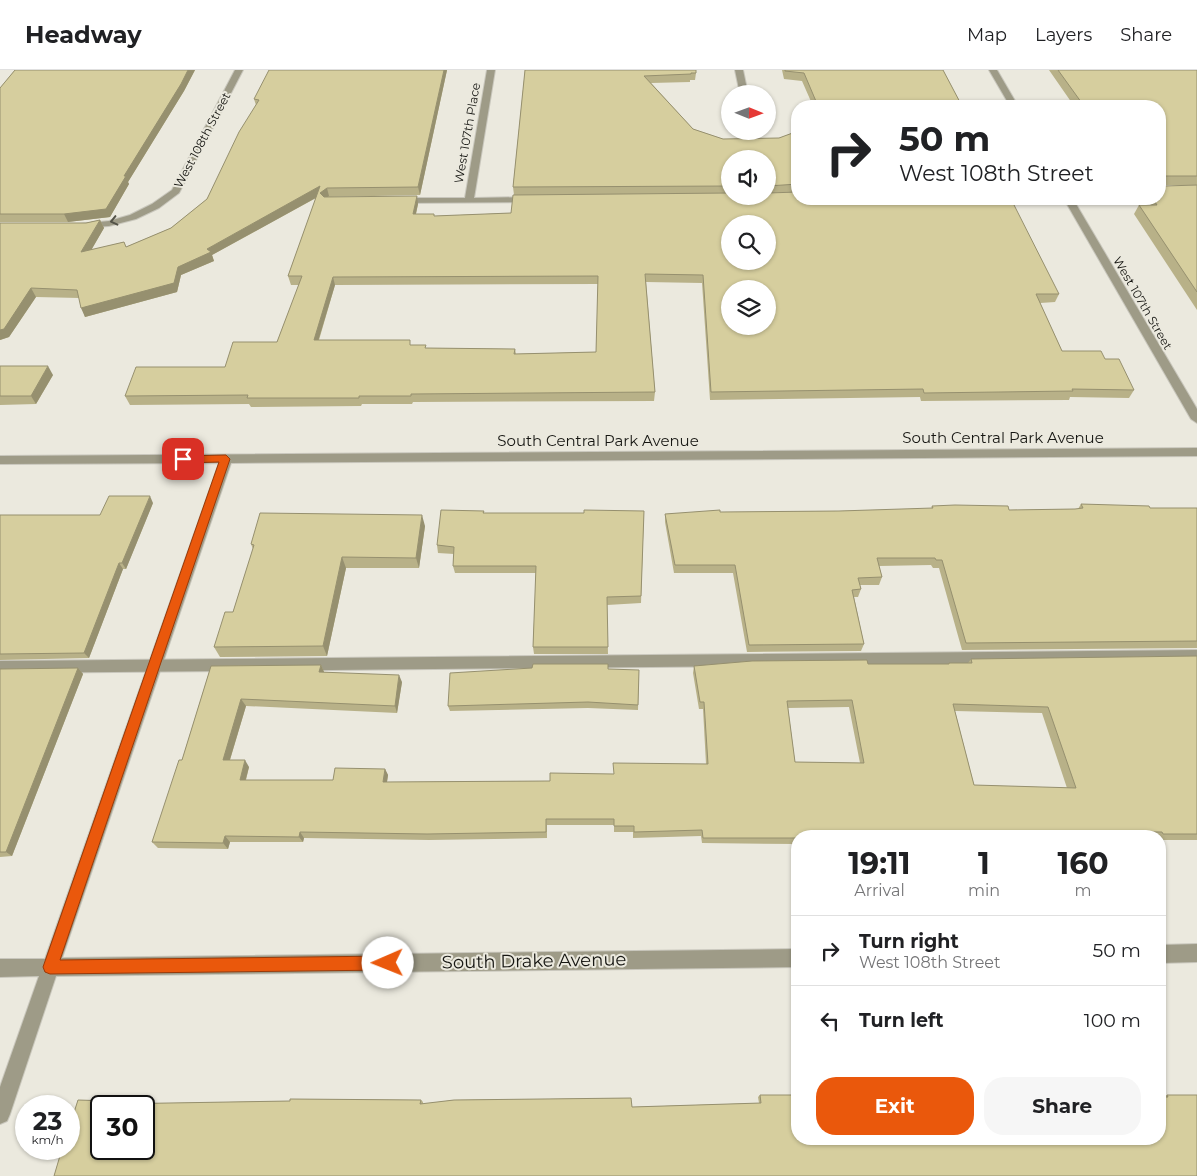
<!DOCTYPE html>
<html lang="en">
<head>
<meta charset="utf-8">
<style>
  :root { --surface:#fff; --page:#f6f6f6; --text:#202124; --muted:#757577; --line:#e0e0e0; --accent:#ea580c }
  body { margin:0; font-family:Montserrat,sans-serif; background:var(--page); color:var(--text); height:100vh; display:flex; flex-direction:column; font-size:19px; white-space:nowrap }
  * { box-sizing:border-box; margin:0 }
  p { font-size:16px; color:var(--muted) }
  .icon { flex:none; width:28px; height:28px; fill:none; stroke:currentColor; stroke-width:2; stroke-linecap:round; stroke-linejoin:round }
  .map { position:relative; flex:1; overflow:hidden }
  .drawer { position:absolute; left:791px; top:760px; width:375px; height:315px; display:flex; flex-direction:column; background:var(--surface); border-radius:20px; box-shadow:0 1px 4px #0004 }
  .drawer>* { flex:none }
  .guide { position:absolute; left:791px; top:30px; width:375px; height:105px; border-radius:20px; box-shadow:0 1px 4px #0004; background:#fff; color:var(--text); overflow:hidden }
  .needle { width:32px; rotate:91deg }
  .buttons { position:absolute; left:721px; top:15px; display:grid; gap:10px }
  .buttons a { display:grid; place-items:center; width:55px; height:55px; border-radius:50%; background:var(--surface); box-shadow:0 1px 4px #0004; font-size:25px }
  .speed { position:absolute; left:15px; top:1025px; display:flex; gap:10px; font-size:25px; font-weight:700; text-align:center }
  .speed>* { display:grid; place-content:center; width:65px; height:65px; border-radius:50%; background:var(--surface); box-shadow:0 1px 4px #0004; line-height:1 }
  .speed small { font-size:12px; font-weight:400 }
  .speed .limit { border:2px solid #111; border-radius:8px; background:#fff; color:#111 }
  .pin { position:absolute; display:grid; place-items:center; width:42px; height:42px; color:#fff; margin:-21px; border-radius:10px; box-shadow:0 2px 8px #0006 }
  .me { position:absolute; width:55px; margin:-28px; rotate:269deg; stroke-linejoin:round; filter:drop-shadow(0 0 4px #0008) }
  .turn { display:flex; align-items:center; gap:18px; height:105px; padding:0 25px; font-size:22px }
  .turn .icon { width:65px; height:65px; stroke-width:2.5 }
  .turn b { display:block; font-size:35px; line-height:42px }
  .eta { display:flex; justify-content:space-evenly; align-items:center; height:85px; text-align:center }
  .eta b { font-size:30px; font-weight:700; line-height:35px }
  .cta { display:flex; gap:10px; margin-top:auto; padding:10px 25px }
  .cta a { flex:1; height:58px; border-radius:20px; background:var(--accent); color:#fff; font-size:20px; font-weight:700; line-height:58px; text-align:center }
  .cta a+a { background:var(--page); color:var(--text) }
  ul { padding:0; list-style:none }
  li { display:flex; align-items:center; gap:15px; height:70px; padding:0 25px; border-top:1px solid var(--line) }
  li div { flex:1 }
  li b { display:block; font-size:19px }
  li em { font-style:normal }
  header { display:flex; align-items:center; gap:30px; box-sizing:border-box; height:70px; padding:0 25px; background:var(--surface); border-bottom:1px solid var(--line) }
  header strong { font-size:24px }
  nav { display:flex; gap:28px; margin-inline-start:auto; font-size:18px }
  .map>svg:first-child { display:block }
  .lines { fill:none; stroke-linecap:round; stroke-linejoin:round }
  .service-casing { stroke:#c9c7bd; stroke-width:2 }
  .minor-casing { stroke:#c9c7bd; stroke-width:2 }
  .service { fill:#9e9b87; fill-rule:evenodd }
  .minor { fill:#9e9b87; fill-rule:evenodd }
  .wall { fill:#b8b188; fill-rule:evenodd }
  .shaded-wall { fill:#96906f }
  .building { fill:#d6ce9e; stroke:#96906f; fill-rule:evenodd }
  .oneway { stroke:#535247 }
  .route { fill:#ea580c; stroke:#983908 }
  .labels { text-anchor:middle; dominant-baseline:central; stroke-width:4; stroke-linejoin:round; paint-order:stroke }
  .far-street-label { font-size:12px; fill:#161612; stroke:#ebe9de }
  .street-label { font-size:15px; fill:#161612; stroke:#ebe9de }
  .near-street-label { font-size:18px; fill:#161612; stroke:#ebe9de }
</style>
</head>
<body>
<header>
<strong>Headway</strong>
<nav><a>Map</a><a>Layers</a><a>Share</a></nav>
</header>
<div class="map">
<svg width="1197" height="1106" viewBox="0 0 1197 1106">
  <rect width="100%" height="100%" fill="#ebe9de"/>
  <g class="lines">
    <defs>
      <path id="service" d="M1197,580V592L0,603V591Z"/>
      <g id="minor">
        <path d="M235,0H243L179,123L159,138L136,149L109,156L80,158V154L109,151L130,145L152,134L172,120Z"/>
        <path d="M487,0H495L474,128L529,127L534,130L532,132L395,133L393,131L398,128H465Z"/>
        <path d="M735,0H743L748,24H740Z"/>
        <path d="M989,0H997L1018,36H1010Z"/>
        <path d="M1064,129H1073L1197,339V353L1191,349Z"/>
        <path d="M1197,378V386L231,393L62,888L798,879V897L56,906L10,1044L7,1051L0,1054V1017L39,906L0,907V889H45L219,393L0,394V386Z"/>
        <path d="M1197,874V892L1160,893V875Z"/>
      </g>
    </defs>
    <use href="#service" class="service-casing"/>
    <use href="#minor" class="minor-casing"/>
    <use href="#service" class="service"/>
    <use href="#minor" class="minor"/>
  </g>
  <g class="wall">
    <path d="M15,0H195L184,21L128,112L129,114L110,147L68,152H0V18Z"/>
    <path d="M447,0L420,125L328,127L418,134L416,144L435,146L511,143L514,125L513,117L525,0L696,3L695,10H690V12L651,13L693,59L723,69L779,68L798,61V122L1059,224L1055,232L1040,233L1062,281L1105,289L1134,320L1129,328L1070,327L1069,330L921,331L920,327L710,330L702,213L646,212L655,322L654,331L413,332L412,334H362L361,336L251,337L249,334L130,335L125,326L225,297L277,272L299,215H291L288,206L316,128L212,185L214,191L181,205L177,222L85,247L79,228L36,227L9,267L0,270V153H86L100,150L104,158L91,180L124,172L126,177L171,158L207,129L256,35L254,29ZM730,89H768V126H730ZM598,214L596,282L516,284L515,279L426,278L411,275L319,270L335,215Z"/>
    <path d="M782,0H943L962,36H813L802,11L784,9Z"/>
    <path d="M1049,0H1197V115H1164L1165,116L1197,115V240L1134,144L1139,135H1146L1142,129H1160V36H1074Z"/>
    <path d="M0,296L53,305L36,334L0,335Z"/>
    <path d="M153,433L126,499H123L89,588L0,590V445H100Z"/>
    <path d="M1081,434L1150,438H1197V578L962,580L939,498H933L931,495L879,496L882,507L879,515H860L861,519L858,527H854L864,574L861,581L747,582L733,503H674L665,452V444L720,442L839,441L931,439L932,436L1009,440L1075,439H1078Z"/>
    <path d="M484,441V443H584L644,441L641,533L607,535L608,584H534L533,577L536,503H455L453,496L454,484L438,483L437,475Z"/>
    <path d="M425,456L419,498H346L327,586L220,587L214,577L233,542L253,479L251,474Z"/>
    <path d="M1197,586V770H1160V766H798V774L702,773L701,766L633,768V762H614V755H547V768L429,770L304,768L303,772H230L228,779L158,778L152,772L182,690L211,596L321,595L324,602L402,612L397,643L246,636L230,690L249,697L246,710H333L385,699L388,705L387,712L550,711L706,694L703,639H699L693,603L694,596L948,594L949,593H968L971,589ZM849,637L860,693L795,692L788,638ZM955,641L1042,643L1067,718L974,715Z"/>
    <path d="M78,598L83,604L12,786L0,787V599Z"/>
    <path d="M639,600L638,640L588,638L450,641L448,636Z"/>
    <path d="M760,1025H798V1069H1160V1027L1167,1025H1197V1106H54L62,1079H69V1058L78,1030L110,1031L116,1033V1034L290,1031V1029L421,1030L423,1032V1034L454,1030L631,1028L632,1037L759,1033L758,1027ZM101,1036H144V1079H101Z"/>
  </g>
  <g class="shaded-wall">
    <path d="M188,0H195L184,21L128,112L129,114L110,147L68,152L64,144L124,106Z"/>
    <path d="M444,0H447L420,125L418,117Z"/>
    <path d="M320,116L327,118L329,126L322,131L321,125L212,185L214,191L181,205L177,222L85,247L81,238L178,197L207,179Z"/>
    <path d="M417,126L418,134L414,152L413,144Z"/>
    <path d="M100,150L104,158L85,191L81,182Z"/>
    <path d="M333,207L335,215L316,278L314,270Z"/>
    <path d="M31,218L36,227L9,267L0,270V260Z"/>
    <path d="M48,296L53,305L36,334L31,326Z"/>
    <path d="M150,426L153,433L126,499L122,493Z"/>
    <path d="M422,445L425,456L419,498L416,488Z"/>
    <path d="M342,487L346,498L327,586L323,576Z"/>
    <path d="M119,493L123,499L89,588L84,583Z"/>
    <path d="M321,595L324,602L322,609L319,602Z"/>
    <path d="M78,598L83,604L12,786L6,782Z"/>
    <path d="M399,605L402,612L397,643L395,636Z"/>
    <path d="M241,629L246,636L228,696L223,690Z"/>
    <path d="M245,690L249,697L244,716L240,710Z"/>
    <path d="M385,699L388,705L386,718L383,712Z"/>
    <path d="M300,762L304,768L303,772L299,767Z"/>
    <path d="M225,766L230,772L228,779L223,773Z"/>
    <path d="M110,1031L116,1033L115,1036L109,1034Z"/>
  </g>
  <g class="building">
    <path d="M15,0H188L181,14L124,106H126L106,139L64,144H0V18Z"/>
    <path d="M269,0H444L418,117L327,118L320,123L324,127L417,126L413,144H434V146L511,143L513,125L730,123V126H768V123L798,122V129H1011L1059,224H1036L1062,281H1101L1105,289H1119L1134,320L1072,319L1073,321L924,323L923,319L711,322L703,205L645,204L655,322L411,324V326H359V328H247L248,325L125,326L136,297H225L233,272H277L302,206H288L320,116L207,179L211,182L178,197L174,213L81,238L77,220L31,218L4,259L0,260V153H86L100,150L81,182L124,172L126,177L171,158L207,129L239,62L259,30L254,29ZM730,154H768V191H730ZM598,206L596,282L514,284L515,279L425,278L426,275H410V270H314L333,207ZM730,219H768V256H730Z"/>
    <path d="M525,0H696V3H691V4L644,6L693,59L723,69L779,68L798,61V114L768,116V89H730V116L513,117Z"/>
    <path d="M785,0H943L962,36H818L804,3L785,1Z"/>
    <path d="M1058,0H1197V106H1165L1163,114L1165,116L1197,115V222L1139,135H1157L1153,129H1160V36H1084Z"/>
    <path d="M0,296H48L31,326H0Z"/>
    <path d="M109,426H150L122,493H119L84,583L0,584V445H100Z"/>
    <path d="M1081,434L1149,436L1150,438H1197V571L966,573L942,490H936L935,488H877L882,507L858,508L861,519L852,520L864,574L749,575L735,495H675L665,444L720,440V442L839,441L933,438L932,436L955,435L1008,436L1009,440L1075,439L1083,438Z"/>
    <path d="M441,440L484,441L483,443H584V440L644,441L641,526L607,527L608,577H533L536,496H453L454,477L437,475Z"/>
    <path d="M260,443L422,445L416,488L342,487L323,576L214,577L225,542H233L254,475L251,474Z"/>
    <path d="M1197,586V764H1163L1162,762L1067,761L1069,766L993,765V766H933L932,764L853,766H798V768H703L702,760L634,762V756H614V749H546V762L427,764L300,762L299,767L225,766L223,773L152,772L179,690H182L211,596L321,595L319,602L399,605L395,636L241,629L223,690H245L240,710H333L335,698L385,699L383,712L550,711V703L614,704L613,693L708,694L704,632H700L694,596L752,591L867,590L868,594H949V593H972L971,589ZM852,630L864,693L795,692L787,631ZM953,634L1048,637L1076,718L974,715Z"/>
    <path d="M533,594H608V599L639,600L638,635L588,632L448,636L450,603L532,598Z"/>
    <path d="M78,598L6,782H0V599Z"/>
    <path d="M760,1025H798V1069H1160V1027H1168L1167,1025H1197V1106H54L62,1079H69V1058L78,1030L110,1031L109,1034L290,1031V1029L421,1030L420,1034L454,1030L631,1028L632,1037L761,1033ZM101,1036H144V1079H101Z"/>
  </g>
  <defs><path id="oneway-chevron" d="M-2-3.5L2.5 0L-2 3.5" fill="none" stroke-width="1.6" stroke-linecap="round" stroke-linejoin="round" transform="scale(1.25)"/></defs>
  <use class="oneway" href="#oneway-chevron" transform="translate(114 151) rotate(167)"/>
  <path class="route" d="M226,385L230,389L60,890L388,886L394,888L396,893L394,898L388,900L50,904L45,902L43,897L219,392L183,393L178,389L183,386Z"/>
  <g class="labels">
    <g class="far-street-label">
      <text transform="translate(467 63) rotate(-80)">West 107th Place</text>
      <text transform="translate(202 70) rotate(-62)">West 108th Street</text>
      <text transform="translate(1143 233) rotate(60)">West 107th Street</text>
    </g>
    <g class="street-label">
      <text x="1003" y="367">South Central Park Avenue</text>
      <text x="598" y="370">South Central Park Avenue</text>
    </g>
    <g class="near-street-label">
      <text transform="translate(534 891) rotate(-1)">South Drake Avenue</text>
    </g>
  </g>
</svg>
<div class="buttons">
<a><svg class="needle" viewBox="-14 -14 28 28"><path d="M0-13l5 13h-10z" fill="#e53935"/><path d="M0 13l5-13h-10z" fill="#757577"/></svg></a>
<a><svg class="icon" aria-label="sound" viewBox="0 0 24 24"><path d="M4 9h4l5-4v14l-5-4H4zM17 9q2 3 0 6"/></svg></a>
<a><svg class="icon" aria-label="search" viewBox="0 0 24 24"><circle cx="10" cy="10" r="6"/><path d="M15 15l6 6"/></svg></a>
<a><svg class="icon" aria-label="layers" viewBox="0 0 24 24"><path d="M12 4l9 5-9 5-9-5zM3 14l9 5 9-5"/></svg></a>
</div>
<div class="speed"><div>23<small>km/h</small></div><div class="limit">30</div></div>
<div class="pin" style="left:183px;top:389px;background:#d93025"><svg class="icon" aria-label="arrive" viewBox="0 0 24 24"><path d="M6 21V4h12l-3 4 3 4H6"/></svg></div>
<svg class="me" style="left:388px;top:893px" viewBox="-20 -20 40 40"><circle r="19" fill="#fff"/><path d="M0-13L10 11 0 6-10 11z" fill="#ea580c"/></svg>
<div class="guide">
<div class="turn"><svg class="icon" aria-label="right" viewBox="0 0 24 24"><path d="M7 20v-9h11M14 6l5 5-5 5"/></svg><div><b>50 m</b>West 108th Street</div></div>
</div>
<section class="drawer">
<div class="eta">
<div><b>19:11</b><p>Arrival</p></div>
<div><b>1</b><p>min</p></div>
<div><b>160</b><p>m</p></div>
</div>
<ul>
<li><svg class="icon" aria-label="right" viewBox="0 0 24 24"><path d="M7 20v-9h11M14 6l5 5-5 5"/></svg><div><b>Turn right</b><p>West 108th Street</p></div><em>50 m</em></li>
<li><svg class="icon" aria-label="left" viewBox="0 0 24 24"><path d="M17 20v-9H6M10 6l-5 5 5 5"/></svg><div><b>Turn left</b></div><em>100 m</em></li>
</ul>
<div class="cta"><a>Exit</a><a>Share</a></div>
</section>
</div>
</body>
</html>
